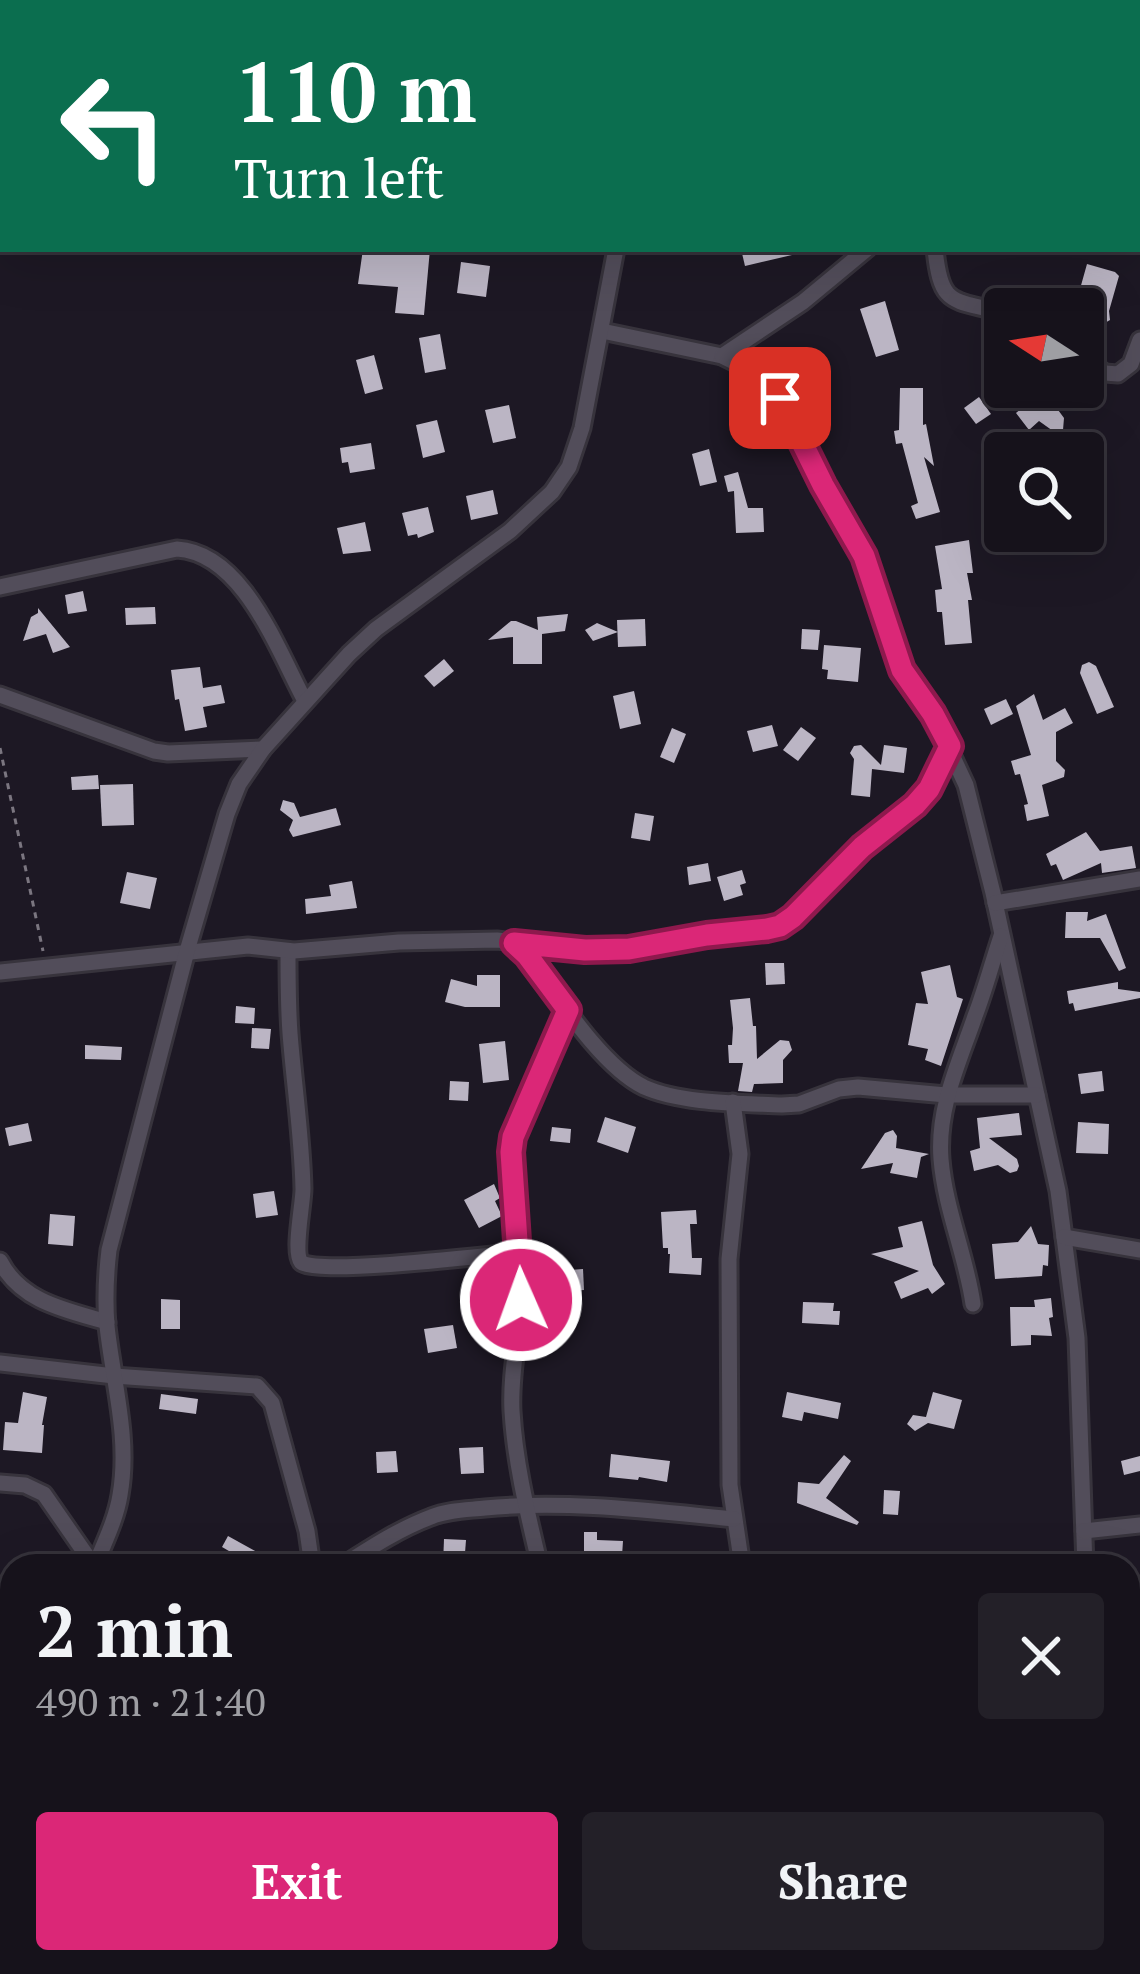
<!DOCTYPE html>
<html lang="en">
<head>
<meta charset="utf-8">
<style>
  :root { --surface:#16121b; --page:#232028; --text:#f1f3f6; --muted:#9e9ea3; --line:#35323a; --accent:#db2777 }
  body { margin:0; font-family:"PT Serif",serif; background:var(--page); color:var(--text); height:100vh; display:flex; flex-direction:column; font-size:45px; white-space:nowrap }
  * { box-sizing:border-box; margin:0 }
  p { font-size:39px; color:var(--muted) }
  .icon { flex:none; width:66px; height:66px; fill:none; stroke:currentColor; stroke-width:2; stroke-linecap:round; stroke-linejoin:round }
  .map { position:relative; flex:1; overflow:hidden }
  .side { position:absolute; left:0px; top:1554px; width:1140px; height:420px; display:flex; flex-direction:column; background:var(--surface); border-radius:36px 36px 0 0; box-shadow:0 12px 48px #0002,0 0 0 3px var(--line) }
  .side>* { flex:none }
  .hud { position:absolute; left:0px; top:0px; width:1140px; height:252px; box-shadow:0 12px 48px #0002,0 0 0 3px var(--line); background:#0b6e4f; color:#fff; overflow:hidden }
  .needle { width:78px; rotate:282deg }
  .controls { position:absolute; left:984px; top:288px; display:grid; gap:24px }
  .controls a { display:grid; place-items:center; width:120px; height:120px; border-radius:12px; background:var(--surface); box-shadow:0 12px 48px #0002,0 0 0 3px var(--line); font-size:60px }
  .pin { position:absolute; display:grid; place-items:center; width:102px; height:102px; color:#fff; margin:-51px; border-radius:24px; box-shadow:0 6px 18px #0006 }
  .me { position:absolute; width:132px; margin:-66px; rotate:358deg; stroke-linejoin:round; filter:drop-shadow(0 0 9px #0008) }
  .turn { display:flex; align-items:center; gap:42px; height:252px; padding:0 36px; font-size:54px }
  .turn .icon { width:156px; height:156px; stroke-width:2.5 }
  .turn b { display:block; font-size:84px; line-height:102px }
  .round { display:grid; place-items:center; flex:none; width:126px; height:126px; border-radius:12px; background:var(--page) }
  .summary { display:flex; align-items:center; justify-content:space-between; height:204px; padding:0 36px }
  h1 { font-size:72px; font-weight:700; line-height:90px }
  .primary-button { display:flex; gap:24px; margin-top:auto; padding:24px 36px }
  .primary-button a { flex:1; height:138px; border-radius:12px; background:var(--accent); color:#fff; font-size:48px; font-weight:700; line-height:138px; text-align:center }
  .primary-button a+a { background:var(--page); color:var(--text) }
  .map>svg:first-child { display:block }
  .building { fill:#bbb5c4 }
  .lines { fill:none; stroke-linecap:round; stroke-linejoin:round }
  .street-casing { stroke:#37333c; stroke-width:21 }
  .path { stroke:#7b7680; stroke-width:3; stroke-dasharray:6 6; stroke-linecap:butt }
  .street { stroke:#524d5a; stroke-width:15 }
  .route-casing { stroke:#8e194d; stroke-width:30 }
  .route { stroke:#db2777; stroke-width:21 }
</style>
</head>
<body>
<div class="map">
<svg width="1140" height="1974" viewBox="0 0 1140 1974">
  <rect width="100%" height="100%" fill="#1d1824"/>
  <g class="building">
    <path d="M363,249H430L424,315L395,313L398,287L358,284Z"/>
    <path d="M741,249H791L792,255L745,266Z"/>
    <path d="M461,262L490,266L486,297L457,293Z"/>
    <path d="M1087,264L1115,272L1119,276L1109,311L1110,320L1103,324L1090,314L1083,316V309H1073L1078,287L1080,289Z"/>
    <path d="M885,301L899,350L876,357L860,309Z"/>
    <path d="M440,334L446,369L425,373L419,338Z"/>
    <path d="M374,355L383,389L365,394L356,360Z"/>
    <path d="M1024,387H1041L1064,418L1063,430L1053,431L1039,421L1029,430L1016,413L1033,399Z"/>
    <path d="M900,388H923V425L926,424L934,466L924,457L940,512L916,519L911,506L918,503L902,443L896,444L894,431L899,430Z"/>
    <path d="M979,397L991,414L976,424L964,408Z"/>
    <path d="M509,405L516,438L493,443L485,410Z"/>
    <path d="M437,420L445,452L423,458L416,425Z"/>
    <path d="M371,443L375,469L350,473L348,462L342,463L340,448Z"/>
    <path d="M709,449L717,482L700,486L692,454Z"/>
    <path d="M738,472L748,508H763L764,532L736,533L734,491L728,492L724,476Z"/>
    <path d="M493,490L498,514L471,520L466,496Z"/>
    <path d="M428,507L434,532L418,538L417,534L408,536L402,513Z"/>
    <path d="M365,522L371,551L343,554L337,528Z"/>
    <path d="M969,540L973,573H967L972,600H968L972,643L945,645L942,612H937L935,590L942,589L935,546Z"/>
    <path d="M83,591L87,611L68,614L65,595Z"/>
    <path d="M155,607L156,624L126,625L125,608Z"/>
    <path d="M38,608L47,619L70,647L53,653L46,634L23,641L31,617L38,613Z"/>
    <path d="M568,614L565,631L542,634V664H513V637L488,640L511,621H516L538,630L537,617Z"/>
    <path d="M645,619L646,646L618,647L617,620Z"/>
    <path d="M597,623L618,632L593,641L585,630Z"/>
    <path d="M802,629L820,630L818,650L801,649Z"/>
    <path d="M824,645L861,648L858,682L827,679L828,670L822,669Z"/>
    <path d="M444,659L454,671L434,687L424,676Z"/>
    <path d="M1089,662L1096,666L1114,707L1097,714L1080,673L1082,665Z"/>
    <path d="M200,667L203,688L221,685L225,703L203,707L207,727L185,731L179,699L175,700L171,670Z"/>
    <path d="M634,691L641,724L620,729L613,696Z"/>
    <path d="M1034,694L1043,720L1065,708L1073,723L1056,732V761L1065,770L1064,777L1042,785L1049,816L1027,821L1024,805L1028,804L1020,774L1015,775L1011,761L1031,755L1016,706Z"/>
    <path d="M1006,699L1013,714L991,725L984,709Z"/>
    <path d="M772,725L778,746L753,752L747,731Z"/>
    <path d="M801,727L816,738L798,761L783,750Z"/>
    <path d="M672,728L686,734L674,763L660,757Z"/>
    <path d="M861,745L881,765L884,745L907,748L904,773L872,769L870,797L851,795L854,759L850,753L854,746Z"/>
    <path d="M98,775L99,789L72,790L71,777Z"/>
    <path d="M133,784L134,825L102,826L100,785Z"/>
    <path d="M283,800L294,803L300,817L336,808L341,825L293,837L289,830L293,820L280,810Z"/>
    <path d="M635,813L654,816L650,841L631,838Z"/>
    <path d="M1086,832L1100,851L1132,846L1136,868L1102,873L1101,863L1063,880L1056,864L1051,866L1046,854Z"/>
    <path d="M708,863L711,881L689,885L687,867Z"/>
    <path d="M742,870L746,883L740,885L743,895L724,901L717,877Z"/>
    <path d="M127,872L157,878L150,909L120,903Z"/>
    <path d="M352,881L357,908L306,914L305,899L331,896L329,885Z"/>
    <path d="M1066,912H1088L1087,921L1106,914L1126,968L1119,971L1100,938H1065Z"/>
    <path d="M765,963H784L785,984L766,985Z"/>
    <path d="M950,965L957,997L963,999L941,1066L925,1060L928,1049L908,1045L916,1003L928,1004L921,972Z"/>
    <path d="M477,975H500V1007H465L445,1002L451,979L477,986Z"/>
    <path d="M1118,982V989L1140,992V998L1075,1011L1073,1003L1069,1004L1067,991Z"/>
    <path d="M750,998L753,1026H756L757,1059L780,1040L789,1041L792,1050L783,1060V1083L754,1084L752,1092L738,1091L743,1063H729L728,1045H732L733,1028L730,1000Z"/>
    <path d="M236,1006L255,1008L254,1024L235,1023Z"/>
    <path d="M252,1028L271,1029L269,1049L251,1048Z"/>
    <path d="M505,1041L509,1080L483,1083L479,1044Z"/>
    <path d="M85,1045L122,1047L121,1060L85,1059Z"/>
    <path d="M1102,1071L1104,1091L1081,1094L1078,1074Z"/>
    <path d="M450,1081L469,1082L468,1101L449,1100Z"/>
    <path d="M1019,1113L1022,1135L989,1138L1017,1159L1019,1166L1017,1171L1010,1173L998,1165L974,1171L970,1151L980,1148L977,1118Z"/>
    <path d="M605,1117L636,1127L628,1153L597,1142Z"/>
    <path d="M1078,1122L1109,1124L1108,1154L1076,1153Z"/>
    <path d="M28,1123L32,1141L9,1146L5,1128Z"/>
    <path d="M552,1127L571,1129L570,1143L550,1141Z"/>
    <path d="M893,1130L897,1136L896,1148L929,1154L921,1157L917,1178L890,1173L893,1163L861,1169L885,1133Z"/>
    <path d="M494,1184L500,1198L495,1201L502,1216L479,1228L464,1200Z"/>
    <path d="M274,1191L278,1215L256,1218L253,1194Z"/>
    <path d="M696,1210L697,1224H690L692,1258H702L701,1275L669,1273L670,1254H668V1248H663L661,1212Z"/>
    <path d="M50,1214L75,1216L73,1246L48,1244Z"/>
    <path d="M922,1221L933,1265L945,1284L932,1294L928,1288L901,1299L894,1282L919,1271L871,1254L903,1247L898,1227Z"/>
    <path d="M1031,1226L1038,1244L1049,1245L1048,1266L1043,1265L1042,1276L995,1279L992,1244L1018,1242Z"/>
    <path d="M583,1269L584,1290L570,1291L569,1270Z"/>
    <path d="M1051,1298L1053,1317L1049,1318L1052,1336L1031,1335V1345L1011,1346L1010,1307H1035L1034,1300Z"/>
    <path d="M161,1299L180,1300V1329H161Z"/>
    <path d="M803,1302L834,1303L833,1311H840L839,1325L802,1323Z"/>
    <path d="M453,1325L457,1348L428,1353L424,1329Z"/>
    <path d="M23,1392L47,1397L42,1425H44L42,1453L3,1450L5,1422L18,1423Z"/>
    <path d="M787,1392L841,1403L838,1419L804,1412L802,1421L782,1417Z"/>
    <path d="M933,1392L962,1400L954,1429L928,1423L915,1431L907,1424L913,1415L926,1417Z"/>
    <path d="M161,1394L198,1399L196,1414L159,1409Z"/>
    <path d="M483,1447L484,1473L461,1474L459,1448Z"/>
    <path d="M396,1451L398,1472L377,1473L376,1452Z"/>
    <path d="M611,1454L670,1461L667,1482L639,1477L638,1480L609,1477Z"/>
    <path d="M844,1455L851,1461L826,1498L859,1522L857,1525L797,1503L798,1482L819,1484Z"/>
    <path d="M1140,1456V1471L1124,1475L1121,1461Z"/>
    <path d="M884,1490L900,1491L898,1515L883,1514Z"/>
    <path d="M584,1532H597V1540L623,1541L622,1556L597,1554V1557H584Z"/>
    <path d="M228,1536L282,1566H255L222,1547Z"/>
    <path d="M444,1539L466,1540L464,1566L443,1565Z"/>
  </g>
  <g class="lines">
    <defs>
      <g id="street">
        <path d="M253,0L276,3"/>
        <path d="M313,0L314,3"/>
        <path d="M637,0V3"/>
        <path d="M747,0L752,3"/>
        <path d="M996,3L998,0"/>
        <path d="M0,146H3"/>
        <path d="M1137,240L1140,242"/>
        <path d="M935,249C941,309 953,298 1005,314"/>
        <path d="M602,331L722,356L752,371L780,398L823,485L864,557L902,670L933,714L966,785L993,893L1058,1191L1077,1338L1085,1566"/>
        <path d="M722,356L803,302L867,249"/>
        <path d="M1083,357L1105,373L1118,374L1131,364L1140,340"/>
        <path d="M0,587L177,549C243,553 277,649 305,701"/>
        <path d="M0,695L154,751L168,753L263,749"/>
        <path d="M995,903L1140,879"/>
        <path d="M515,944L527,955C556,994 601,1066 644,1087C682,1104 741,1103 782,1105L799,1104L839,1089L858,1087L946,1095H1037"/>
        <path d="M288,951C288,978 288,1006 290,1033C294,1085 302,1137 303,1189C303,1204 293,1252 301,1262C313,1276 491,1255 520,1252"/>
        <path d="M0,972L248,946L294,951L399,942L497,940L585,950L629,949L707,935L767,929L780,926L793,917L863,847L915,805L929,789L950,746"/>
        <path d="M733,1102L740,1154L729,1259L730,1485L742,1566"/>
        <path d="M1064,1237L1140,1250"/>
        <path d="M0,1261C21,1302 66,1310 107,1322"/>
        <path d="M973,1304C966,1255 945,1209 941,1159C937,1108 959,1063 975,1016C985,990 992,963 1001,936"/>
        <path d="M0,1363L114,1376L257,1386L272,1403L307,1531L312,1566"/>
        <path d="M0,1483L25,1485L44,1494L94,1566"/>
        <path d="M1084,1531L1140,1525"/>
        <path d="M95,1566C104,1543 116,1520 120,1495C130,1438 113,1382 107,1326C105,1300 106,1275 109,1250L187,951L227,814L239,784L263,749L349,654L376,629L510,531L552,492L569,467L582,428L616,249"/>
        <path d="M342,1566C370,1548 399,1529 431,1517C448,1510 467,1510 485,1508C567,1500 652,1511 734,1519"/>
        <path d="M540,1566C528,1515 515,1463 512,1411C510,1373 519,1337 521,1300C524,1251 515,1200 511,1152L513,1137L568,1010"/>
        <path d="M1005,1566L1015,1562L1073,1566"/>
        <path d="M1128,1775L1140,1771"/>
        <path d="M0,1785L12,1756"/>
        <path d="M0,1837H12"/>
        <path d="M246,1962L247,1974"/>
        <path d="M766,1962L784,1974"/>
        <path d="M1124,1962L1125,1974"/>
        <path d="M731,1974V1962"/>
      </g>
    </defs>
    <use href="#street" class="street-casing"/>
    <path class="path" d="M0,748L43,951"/>
    <use href="#street" class="street"/>
  </g>
  <g class="lines">
    <defs>
      <path id="route" d="M521,1300L511,1152L513,1137L568,1010L527,955L514,943L585,950L629,949L707,935L767,929L780,926L793,917L862,847L915,805L929,789L950,746L933,714L902,670L864,556L823,485L780,398"/>
    </defs>
    <use href="#route" class="route-casing"/>
    <use href="#route" class="route"/>
  </g>
</svg>
<div class="controls">
<a><svg class="needle" viewBox="-14 -14 28 28"><path d="M0-13l5 13h-10z" fill="#e53935"/><path d="M0 13l5-13h-10z" fill="#9e9ea3"/></svg></a>
<a><svg class="icon" aria-label="search" viewBox="0 0 24 24"><circle cx="10" cy="10" r="6"/><path d="M15 15l6 6"/></svg></a>
</div>
<div class="pin" style="left:780px;top:398px;background:#d93025"><svg class="icon" aria-label="arrive" viewBox="0 0 24 24"><path d="M6 21V4h12l-3 4 3 4H6"/></svg></div>
<svg class="me" style="left:521px;top:1300px" viewBox="-20 -20 40 40"><circle r="17" fill="#db2777" stroke="#fff" stroke-width="3"/><path d="M0-11L8 9 0 5-8 9z" fill="#fff"/></svg>
<div class="hud">
<div class="turn"><svg class="icon" aria-label="left" viewBox="0 0 24 24"><path d="M17 20v-9H6M10 6l-5 5 5 5"/></svg><div><b>110 m</b>Turn left</div></div>
</div>
<section class="side">
<div class="summary"><div><h1>2 min</h1><p>490 m · 21:40</p></div><a class="round"><svg class="icon" aria-label="close" viewBox="0 0 24 24"><path d="M6 6l12 12M18 6L6 18"/></svg></a></div>
<div class="primary-button"><a>Exit</a><a>Share</a></div>
</section>
</div>
</body>
</html>
